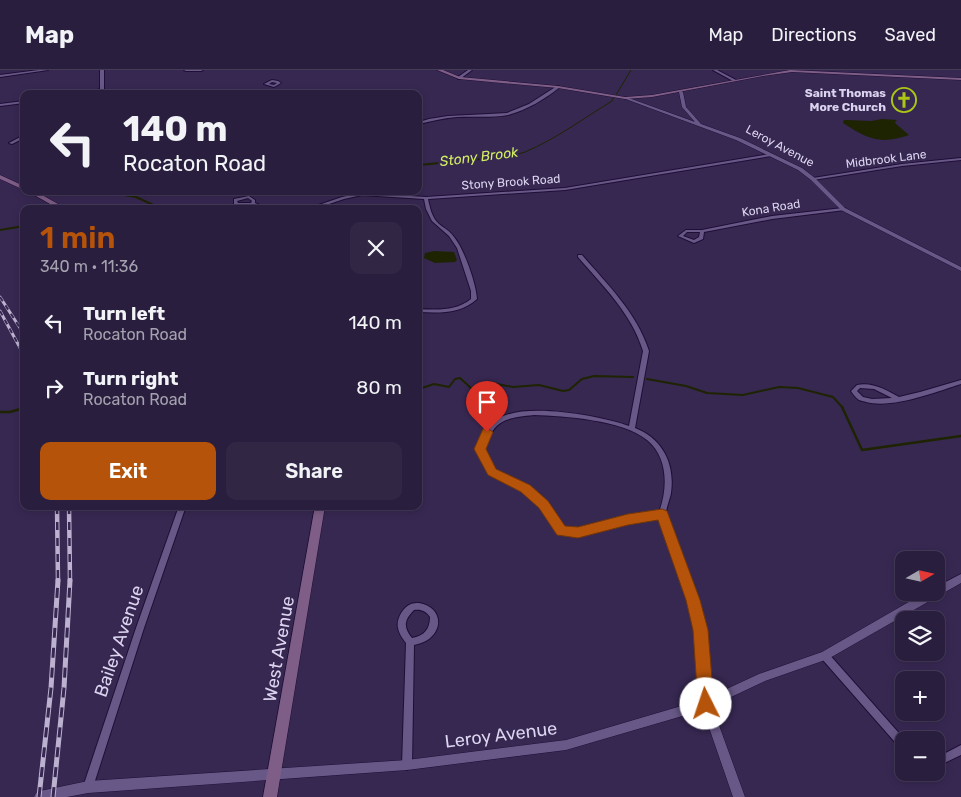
<!DOCTYPE html>
<html lang="en">
<head>
<meta charset="utf-8">
<style>
  :root { --surface:#291e3e; --page:#312745; --text:#f1f3f6; --muted:#a5a2b0; --line:#453c58; --accent:#b45309 }
  body { margin:0; font-family:Rubik,sans-serif; background:var(--page); color:var(--text); height:100vh; display:flex; flex-direction:column; font-size:19px; white-space:nowrap }
  * { box-sizing:border-box; margin:0 }
  p { font-size:16px; color:var(--muted) }
  .icon { flex:none; width:28px; height:28px; fill:none; stroke:currentColor; stroke-width:2; stroke-linecap:round; stroke-linejoin:round }
  .map { position:relative; flex:1; overflow:hidden }
  .sheet { position:absolute; left:20px; top:135px; width:402px; height:305px; display:flex; flex-direction:column; background:var(--surface); border-radius:10px; box-shadow:0 2px 8px #0003,0 0 0 1px var(--line) }
  .sheet>* { flex:none }
  .hud { position:absolute; left:20px; top:20px; width:402px; height:105px; border-radius:10px; box-shadow:0 2px 8px #0003,0 0 0 1px var(--line); background:#291e3e; color:var(--text); overflow:hidden }
  .needle { width:32px; rotate:81deg }
  .controls { position:absolute; left:895px; top:481px; display:grid; gap:10px }
  .controls a { display:grid; place-items:center; width:50px; height:50px; border-radius:10px; background:var(--surface); box-shadow:0 2px 8px #0003,0 0 0 1px var(--line); font-size:25px }
  .pin { position:absolute; display:grid; place-items:center; width:42px; height:42px; color:#fff; margin:-51px -21px; border-radius:50% 50% 50% 0; rotate:-45deg; box-shadow:0 0 5px #0007 }
  .pin .icon { rotate:45deg }
  .me { position:absolute; width:55px; margin:-28px; rotate:356deg; stroke-linejoin:round; filter:drop-shadow(0 0 4px #0008) }
  .turn { display:flex; align-items:center; gap:18px; height:105px; padding:0 20px; font-size:22px }
  .turn .icon { width:65px; height:65px; stroke-width:2.5 }
  .turn b { display:block; font-size:35px; line-height:42px }
  .round { display:grid; place-items:center; flex:none; width:52px; height:52px; border-radius:10px; background:var(--page) }
  .head { display:flex; align-items:center; justify-content:space-between; height:85px; padding:0 20px }
  h1 { font-size:30px; font-weight:600; line-height:38px; color:var(--accent) }
  .primary-button { display:flex; gap:10px; margin-top:auto; padding:10px 20px }
  .primary-button a { flex:1; height:58px; border-radius:10px; background:var(--accent); color:#fff; font-size:20px; font-weight:600; line-height:58px; text-align:center }
  .primary-button a+a { background:var(--page); color:var(--text) }
  ul { padding:0; list-style:none }
  li { display:flex; align-items:center; gap:15px; height:65px; padding:0 20px }
  li div { flex:1 }
  li b { display:block; font-size:19px }
  li em { font-style:normal }
  header { display:flex; align-items:center; gap:30px; box-sizing:border-box; height:70px; padding:0 25px; background:var(--surface); border-bottom:1px solid var(--line) }
  header strong { font-size:24px }
  nav { display:flex; gap:28px; margin-inline-start:auto; font-size:18px }
  .map>svg:first-child { display:block }
  .water { fill:#1e2402 }
  .lines { fill:none; stroke-linecap:round; stroke-linejoin:round }
  .stream-far2 { stroke:#1e2402; stroke-width:1 }
  .stream-far1 { stroke:#1e2402; stroke-width:2 }
  .stream { stroke:#1e2402; stroke-width:2.5 }
  .minor-casing { stroke:#1f0e36; stroke-width:2 }
  .tertiary-casing { stroke:#1f0e36; stroke-width:1 }
  .secondary-casing { stroke:#1f0e36; stroke-width:1 }
  .minor { fill:#685887; fill-rule:evenodd }
  .tertiary { fill:#685887; fill-rule:evenodd }
  .secondary { fill:#7e5e86; fill-rule:evenodd }
  .rail-far2-casing { stroke:#bcb2d0; stroke-width:3 }
  .rail-far1-casing { stroke:#bcb2d0; stroke-width:4.5 }
  .rail-casing { stroke:#bcb2d0; stroke-width:5 }
  .rail-far2 { stroke:#372852; stroke-width:2; stroke-dasharray:5; stroke-linecap:butt }
  .rail-far1 { stroke:#372852; stroke-width:2.5; stroke-dasharray:8; stroke-linecap:butt }
  .rail { stroke:#372852; stroke-width:3; stroke-dasharray:10; stroke-linecap:butt }
  .route { fill:#b45309; stroke:#753606 }
  .labels { text-anchor:middle; dominant-baseline:central; stroke-width:4.5; stroke-linejoin:round; paint-order:stroke }
  .far-poi-label { font-size:12px; font-weight:bold; fill:#dcd4ef; stroke:#372852; text-anchor:end }
  .far-street-label { font-size:12px; fill:#dcd4ef; stroke:#372852 }
  .far-water-label { font-size:14px; font-style:italic; fill:#d2ed61; stroke:#372852 }
  .near-street-label { font-size:18px; fill:#dcd4ef; stroke:#372852 }
</style>
</head>
<body>
<header>
<strong>Map</strong>
<nav><a>Map</a><a>Directions</a><a>Saved</a></nav>
</header>
<div class="map">
<svg width="961" height="727" viewBox="0 0 961 727">
  <rect width="100%" height="100%" fill="#372852"/>
  <g class="water">
    <path d="M882,49L897,50L895,52L896,54L909,65C879,75 868,69 843,53L844,50H847L871,51Z"/>
    <path d="M434,181L454,182L457,190L455,192L435,193L424,188L425,183Z"/>
  </g>
  <g class="lines">
    <g class="stream-far2">
      <path d="M616,25L631,0"/>
      <path d="M479,89C494,87 510,87 525,82C556,69 584,48 612,31L614,27"/>
    </g>
    <g class="stream-far1">
      <path d="M419,95L491,88"/>
      <path d="M117,121L113,123L136,127L162,139"/>
      <path d="M0,160L24,156"/>
      <path d="M647,309L686,316L707,323L743,325L779,317L798,318L833,327L843,338"/>
      <path d="M419,319L434,314L449,317L455,309L460,308L472,319L491,313L513,317L539,315L563,321L569,320L582,309L594,306L633,307"/>
    </g>
    <g class="stream">
      <path d="M842,337L862,380L961,366"/>
      <path d="M0,342H10L24,338"/>
    </g>
    <defs>
      <g id="minor">
        <path d="M39,0H48L0,7V5Z"/>
        <path d="M100,0H104V20L92,24H86L100,19Z"/>
        <path d="M184,0H203L201,1H186Z"/>
        <path d="M468,0H472L460,9H458V7Z"/>
        <path d="M713,0H717L736,10L733,11Z"/>
        <path d="M272,10L278,11L281,13L274,17L264,14ZM272,12L277,13L274,15L269,14Z"/>
        <path d="M557,16L560,17C545,29 527,40 508,45C492,48 474,46 457,47C444,48 432,51 419,54V52L429,49L448,46L489,44L507,43L529,34Z"/>
        <path d="M24,31V33L0,36V34Z"/>
        <path d="M24,65V68L12,74L9,73Z"/>
        <path d="M770,84L772,85L771,86L565,120L428,129C430,138 432,148 439,154C444,158 450,161 454,167C464,179 476,213 477,229C461,244 439,243 419,242V239C438,240 456,241 471,229V221L457,178L449,166L432,151L426,139L424,129L362,125L344,129L314,139H307L342,127L362,123L426,127L565,118Z"/>
        <path d="M961,88V90L902,96L813,110L811,109L813,108L902,94Z"/>
        <path d="M249,126L255,130V133L269,139C263,139 257,136 251,135C245,135 240,137 234,134V129ZM248,128L252,131L251,133H238L237,131Z"/>
        <path d="M843,138H845V140L772,149L704,162L703,169L694,173L678,166L686,160H702L772,146ZM687,162H700L699,167L694,170L683,166Z"/>
        <path d="M578,185H582C607,214 637,243 649,281L635,358C663,369 675,394 671,423C670,429 665,441 666,445C666,451 671,461 674,467C681,488 691,510 697,532C707,565 707,600 710,634L709,637L706,638L703,637L702,634L696,560L689,531L660,447L628,452L579,465L559,463L541,436L523,420L490,404L477,379C481,369 486,357 496,350C522,331 600,346 629,356L643,281C632,244 603,216 578,187ZM534,345C564,346 623,350 647,370C668,387 668,418 659,442L628,446L579,459L564,458L545,432L527,416L494,400L483,379C495,350 504,348 534,345Z"/>
        <path d="M961,310V314C935,322 893,339 866,332C864,331 861,331 859,330C856,328 853,324 851,321L857,315C873,312 886,320 899,327L920,322ZM860,318L874,319L892,328L872,329L863,327L857,321Z"/>
        <path d="M179,436H186L144,558L93,717L91,720L88,722L85,720L83,717L136,558Z"/>
        <path d="M419,533C439,536 445,556 429,569C425,572 419,574 414,575L412,695L410,698L407,700L404,698L402,695L406,573C403,569 399,564 398,558C396,550 402,538 411,534C413,533 416,533 419,533ZM414,540C421,539 426,541 430,547C430,559 424,566 412,568C403,557 404,550 414,540Z"/>
        <path d="M825,582L828,583L905,670H904V680L901,679L822,589L821,586L822,583Z"/>
        <path d="M961,675V685L936,697V688Z"/>
      </g>
      <g id="tertiary">
        <path d="M681,21L683,22L686,37L701,54L740,68L802,98L815,108L845,138L961,197V201L841,140L811,110L798,100L736,70L623,28L626,27L695,52L682,37L679,22Z"/>
        <path d="M961,504V513L828,589L765,611L712,636L745,727H733L703,640L566,680L407,700L88,723L67,727H34L36,723L40,721L88,711L407,690L566,670L705,629L759,604L822,582L926,522H936V517Z"/>
      </g>
      <g id="secondary">
        <path d="M437,0H443L460,7L558,16L625,27L652,25L790,0L961,8V10L792,2L763,6L652,27L625,29L558,18L459,9Z"/>
        <path d="M0,105L24,116V120L0,109Z"/>
        <path d="M27,121H35L67,139H59Z"/>
        <path d="M315,436H325L277,727H263Z"/>
      </g>
    </defs>
    <use href="#minor" class="minor-casing"/>
    <use href="#tertiary" class="tertiary-casing"/>
    <use href="#secondary" class="secondary-casing"/>
    <use href="#minor" class="minor"/>
    <use href="#tertiary" class="tertiary"/>
    <use href="#secondary" class="secondary"/>
    <defs>
      <g id="rail-far2">
        <path d="M0,227L24,264"/>
        <path d="M0,241L24,285"/>
      </g>
      <g id="rail-far1">
        <path d="M57,436L58,511"/>
        <path d="M69,436L70,511"/>
      </g>
      <g id="rail">
        <path d="M39,727L51,618L58,510"/>
        <path d="M53,727L64,618L70,510"/>
      </g>
    </defs>
    <use href="#rail-far2" class="rail-far2-casing"/>
    <use href="#rail-far1" class="rail-far1-casing"/>
    <use href="#rail" class="rail-casing"/>
    <use href="#rail-far2" class="rail-far2"/>
    <use href="#rail-far1" class="rail-far1"/>
    <use href="#rail" class="rail"/>
  </g>
  <path class="route" d="M487,358L493,362L486,379L496,399L530,415L548,431L565,456L578,457L628,444L662,439L667,441L700,530L708,560L714,634L712,640L706,642L700,640L698,634L693,560L686,530L658,450L628,455L578,468L557,465L539,438L521,422L488,405L474,379L483,359Z"/>
  <defs>
    <symbol id="church-ring" viewBox="-11 -11 22 22"><circle r="9.5" fill="#372852" stroke="#abc614" stroke-width="1.5"/><path d="M-1.2-6h2.4v3.5h3.3v2.4h-3.3V6h-2.4V-.1h-3.3v-2.4h3.3Z" fill="#abc614"/></symbol>
  </defs>
  <g fill-rule="evenodd">
    <use href="#church-ring" x="890" y="16" width="28" height="28"/>
  </g>
  <g class="labels">
    <g class="far-poi-label">
      <text x="886" y="23">Saint Thomas<tspan x="886" dy="14">More Church</tspan></text>
    </g>
    <g class="far-street-label">
      <text transform="translate(780 76) rotate(28)">Leroy Avenue</text>
      <text transform="translate(886 89) rotate(-7)">Midbrook Lane</text>
      <text transform="translate(511 112) rotate(-4)">Stony Brook Road</text>
      <text transform="translate(771 138) rotate(-9)">Kona Road</text>
    </g>
    <g class="far-water-label">
      <text transform="translate(479 87) rotate(-7)">Stony Brook</text>
    </g>
    <g class="near-street-label">
      <text transform="translate(119 571) rotate(-71)">Bailey Avenue</text>
      <text transform="translate(279 579) rotate(-80)">West Avenue</text>
      <text transform="translate(501 665) rotate(-7)">Leroy Avenue</text>
    </g>
  </g>
</svg>
<div class="controls">
<a><svg class="needle" viewBox="-14 -14 28 28"><path d="M0-13l5 13h-10z" fill="#e53935"/><path d="M0 13l5-13h-10z" fill="#a5a2b0"/></svg></a>
<a><svg class="icon" aria-label="layers" viewBox="0 0 24 24"><path d="M12 4l9 5-9 5-9-5zM3 14l9 5 9-5"/></svg></a>
<a>+</a>
<a>−</a>
</div>
<div class="pin" style="left:487px;top:362px;background:#d93025"><svg class="icon" aria-label="arrive" viewBox="0 0 24 24"><path d="M6 21V4h12l-3 4 3 4H6"/></svg></div>
<svg class="me" style="left:706px;top:634px" viewBox="-20 -20 40 40"><circle r="19" fill="#fff"/><path d="M0-13L10 11 0 6-10 11z" fill="#b45309"/></svg>
<div class="hud">
<div class="turn"><svg class="icon" aria-label="left" viewBox="0 0 24 24"><path d="M17 20v-9H6M10 6l-5 5 5 5"/></svg><div><b>140 m</b>Rocaton Road</div></div>
</div>
<section class="sheet">
<div class="head"><div><h1>1 min</h1><p>340 m · 11:36</p></div><a class="round"><svg class="icon" aria-label="close" viewBox="0 0 24 24"><path d="M6 6l12 12M18 6L6 18"/></svg></a></div>
<ul>
<li><svg class="icon" aria-label="left" viewBox="0 0 24 24"><path d="M17 20v-9H6M10 6l-5 5 5 5"/></svg><div><b>Turn left</b><p>Rocaton Road</p></div><em>140 m</em></li>
<li><svg class="icon" aria-label="right" viewBox="0 0 24 24"><path d="M7 20v-9h11M14 6l5 5-5 5"/></svg><div><b>Turn right</b><p>Rocaton Road</p></div><em>80 m</em></li>
</ul>
<div class="primary-button"><a>Exit</a><a>Share</a></div>
</section>
</div>
</body>
</html>
